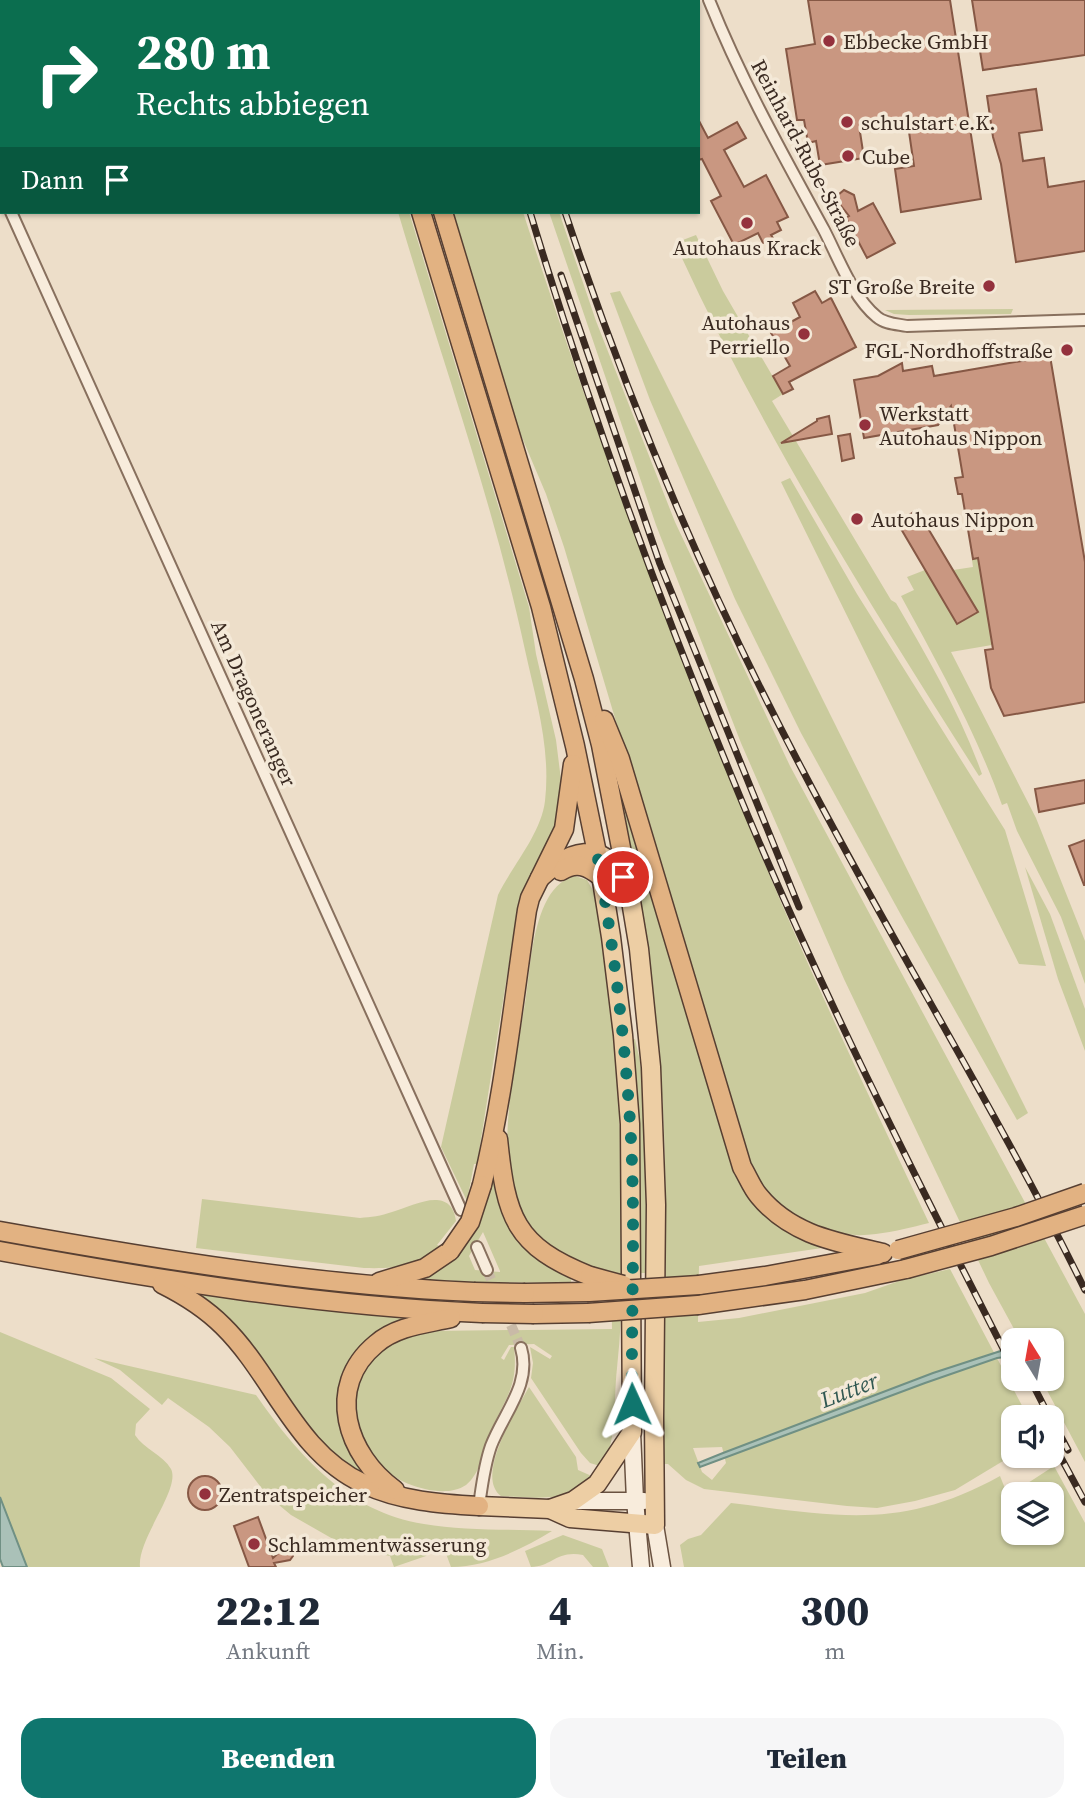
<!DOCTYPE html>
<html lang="de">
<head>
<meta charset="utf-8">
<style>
  :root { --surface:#fff; --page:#f6f6f7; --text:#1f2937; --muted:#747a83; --accent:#0f766e }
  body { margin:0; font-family:"Source Serif 4",serif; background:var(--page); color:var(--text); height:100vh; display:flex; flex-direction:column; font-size:26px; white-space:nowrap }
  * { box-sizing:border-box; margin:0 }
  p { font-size:23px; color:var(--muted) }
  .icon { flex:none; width:38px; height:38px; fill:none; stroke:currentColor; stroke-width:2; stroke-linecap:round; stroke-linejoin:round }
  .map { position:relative; height:1567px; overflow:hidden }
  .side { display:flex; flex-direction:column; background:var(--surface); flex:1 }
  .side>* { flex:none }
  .top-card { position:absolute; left:0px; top:0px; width:700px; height:214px; box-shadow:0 2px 5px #0004; background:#0b6e4f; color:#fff; overflow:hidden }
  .needle { width:46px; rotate:349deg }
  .fabs { position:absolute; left:1001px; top:1328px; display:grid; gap:14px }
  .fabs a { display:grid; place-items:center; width:63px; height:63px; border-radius:14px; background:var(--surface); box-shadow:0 2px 5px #0004; font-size:35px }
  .pin { position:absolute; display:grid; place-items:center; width:60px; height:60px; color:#fff; margin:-30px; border:4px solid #fff; border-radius:50%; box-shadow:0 2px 7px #0007 }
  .me { position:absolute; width:77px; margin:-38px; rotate:359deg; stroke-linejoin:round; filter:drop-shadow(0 0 5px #0008) }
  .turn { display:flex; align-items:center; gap:24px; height:147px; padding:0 21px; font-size:32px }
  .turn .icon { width:91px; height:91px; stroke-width:2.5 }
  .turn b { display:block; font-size:49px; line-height:60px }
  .then { display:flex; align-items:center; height:66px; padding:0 21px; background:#0003; gap:14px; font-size:26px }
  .eta { display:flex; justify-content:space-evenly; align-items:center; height:119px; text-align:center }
  .eta b { font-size:42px; font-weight:800; line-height:49px }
  .primary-button { display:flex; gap:14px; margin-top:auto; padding:14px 21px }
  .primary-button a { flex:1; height:80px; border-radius:21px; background:var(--accent); color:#fff; font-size:28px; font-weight:800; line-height:80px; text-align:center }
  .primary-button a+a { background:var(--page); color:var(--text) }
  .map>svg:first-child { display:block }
  .green { fill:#cacb9d; fill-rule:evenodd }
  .water { fill:#aac1b8; stroke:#709084; stroke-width:2 }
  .building { fill:#c99781; stroke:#865845; stroke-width:2 }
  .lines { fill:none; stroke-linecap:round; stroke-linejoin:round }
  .minor-tunnel { stroke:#c9baa7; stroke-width:10; stroke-dasharray:10 5; stroke-linecap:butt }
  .minor-casing { stroke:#88705e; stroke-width:14 }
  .secondary-casing { stroke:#6a5241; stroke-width:19 }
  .primary-casing { stroke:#573f32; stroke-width:21 }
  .trunk-casing { stroke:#573f32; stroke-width:21 }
  .minor { stroke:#f8ecdc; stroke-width:10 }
  .secondary { stroke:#f8ecdc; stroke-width:16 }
  .primary { stroke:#edcea4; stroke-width:18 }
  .trunk { stroke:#e2b282; stroke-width:18 }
  .rail-casing { stroke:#3a2a21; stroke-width:7 }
  .rail { stroke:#f4e9d8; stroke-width:4.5; stroke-dasharray:13; stroke-linecap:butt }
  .trunk-bridge-casing { stroke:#573f32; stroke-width:21; stroke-linecap:butt }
  .trunk-bridge { stroke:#e2b282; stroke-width:18 }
  .route { stroke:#0f766e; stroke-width:12; stroke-dasharray:0 21.6 }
  .poi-dot { fill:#94313d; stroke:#f4e9d8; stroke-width:2.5 }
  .labels { text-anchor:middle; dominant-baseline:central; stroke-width:7; stroke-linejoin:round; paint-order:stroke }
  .poi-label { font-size:21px; fill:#3a2a21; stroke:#f4e9d8; text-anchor:start }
  .street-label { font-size:21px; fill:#3a2a21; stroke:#f4e9d8 }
  .water-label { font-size:23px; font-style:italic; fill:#315852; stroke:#f4e9d8 }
</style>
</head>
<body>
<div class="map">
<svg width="1085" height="1567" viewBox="0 0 1085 1567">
  <rect width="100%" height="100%" fill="#eddec9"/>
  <g class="green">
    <path d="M398,212H409L529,607L536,654L556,740L561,780L556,822L548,845L526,884L517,913L477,1164H474L467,1201L441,1147L498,895C512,866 541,834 545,801C551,749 536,700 525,650C493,501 441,358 398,212Z"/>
    <path d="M453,212H523C595,434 676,654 767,869C817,989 874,1106 929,1223C912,1227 894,1232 876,1234C827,1241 777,1215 754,1171C748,1159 744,1144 738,1131L564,547L546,494L515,421Z"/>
    <path d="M549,212H559L596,321L675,522L790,766L1085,1314V1462L1041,1379H1052V1340H1020L989,1283L844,979L741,743L656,525Z"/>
    <path d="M696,235L723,291L783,394L772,401L891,600L896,603C928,658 960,713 982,774L979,776C869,603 760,430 675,243Z"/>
    <path d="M620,291L1028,1113L1017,1120L901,915L801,733L735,599L650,400L610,293Z"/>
    <path d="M1013,309L1011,314L909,315L894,314L885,310Z"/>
    <path d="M790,478L857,594L1005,830L1046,966L1019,964L781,482Z"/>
    <path d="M978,558L991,635L1085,629L951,652L1036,818L1085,941V984L1061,917L1017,831L1007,803L1002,805C976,732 938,664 901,596L914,590L907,577L925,570L958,624L977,612L953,570L973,567L972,560Z"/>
    <path d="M623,797L734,1166L829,1247L699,1266L698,1322L739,1318L865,1293L902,1280L950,1269L1028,1417L1013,1418V1455L955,1490L915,1501L877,1508L847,1506L704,1489L686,1480L668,1464H662C664,1346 669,1227 663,1109C657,1004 638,902 621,799ZM722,1447L726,1463L712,1480L702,1472L693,1448Z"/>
    <path d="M1025,867L1050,914L1085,1009V1051L1058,979Z"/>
    <path d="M575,876L587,880L595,894L597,904C613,1003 621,1102 622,1203C623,1258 623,1313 617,1368C613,1404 618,1433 603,1467L590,1463L581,1453L531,1378L533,1363L530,1347L550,1359L552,1356L534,1344L509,1345L501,1358L504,1360L511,1347H514C519,1391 502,1400 489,1437C483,1453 480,1474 466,1485C454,1493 438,1492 425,1489C399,1483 385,1472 369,1451C367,1447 362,1443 360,1438C343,1400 364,1352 402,1336C410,1333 420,1332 429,1331L612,1329L611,1271C578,1266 544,1250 526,1222C516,1207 510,1184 508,1166C504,1110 517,1053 526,997C530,967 532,932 545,904C551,891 561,879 575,876Z"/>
    <path d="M635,1039C654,1114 648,1195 648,1273H639L640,1165L632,1040Z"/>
    <path d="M492,1166C496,1178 495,1192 500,1204C514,1240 539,1260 571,1279V1283L471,1282L426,1279C476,1247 481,1222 492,1166ZM483,1232L500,1271V1272L475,1270L469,1256Z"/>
    <path d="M202,1199L360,1218C371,1217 381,1216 392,1212C413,1206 451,1184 456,1221L437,1245L442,1247C414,1266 397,1269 364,1268L196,1248Z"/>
    <path d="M192,1293L301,1308L407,1317L406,1320L367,1344L340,1421L344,1440L355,1460L374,1482L358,1474L320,1442Z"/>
    <path d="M0,1332L111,1378L150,1409L136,1424L135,1435C144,1449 163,1455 171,1469C181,1489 137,1539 140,1567H27L0,1497Z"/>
    <path d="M94,1358L256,1395C298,1455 347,1512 424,1524C463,1531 512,1529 552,1531C522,1549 487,1567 451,1567L445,1551L436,1543L426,1556L394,1567L390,1556L347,1547L291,1515L267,1495L230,1447L209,1427L168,1398L162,1405L120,1370Z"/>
    <path d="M529,1387L576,1457L578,1470L594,1477C588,1482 582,1488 576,1491C554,1501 524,1497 501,1496C474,1476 517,1409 529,1387Z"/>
    <path d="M1054,1466L1085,1523V1567H684L680,1545L688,1539L701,1535L731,1503C837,1516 901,1531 1000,1476L1008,1496ZM1013,1494H1052V1533H1013Z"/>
    <path d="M563,1535L602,1549L609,1567H593L583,1555C556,1550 552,1567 531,1567L525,1551Z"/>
  </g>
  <g class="water">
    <path d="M1013,1347V1356L997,1358L925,1383L700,1467L698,1463L723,1453L933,1373Z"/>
    <path d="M0,1497L27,1567H3L0,1559Z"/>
  </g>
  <g class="building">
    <path d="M808,0H950L981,199L901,212L895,169L914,166L908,125L860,132L864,158L820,165L816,141L808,143L804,120H797L786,49L815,44Z"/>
    <path d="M972,0H1085V55L983,70Z"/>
    <path d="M1036,89L1042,130L1019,133L1023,161L1044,158L1048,187L1085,181V251L1016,262L1001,164L993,137L987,96Z"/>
    <path d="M698,119L708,138L737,122L746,138L724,150L744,187L766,175L788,217L777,222L781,230L771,235L773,238L763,243L758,233L734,245L711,201L721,196L702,159L698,160Z"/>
    <path d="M844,190L854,195L858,211L873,203L895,243L867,258L846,218L849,216L838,202V195Z"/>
    <path d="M815,291L822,303L831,298L856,347L789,382L793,389L783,394L773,376L790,366L771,333L800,317L793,303Z"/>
    <path d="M1050,356L1085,562V702L1004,716L991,688L985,650L993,649L978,558L973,559L962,494H958L955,478L963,477L951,406L938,425L864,438L854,380L878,376L902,363L903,371L932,366L934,376Z"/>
    <path d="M829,416L832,434L781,443L817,421V419Z"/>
    <path d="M850,434L854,458L842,461L838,436Z"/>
    <path d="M917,510L978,612L957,624L897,522Z"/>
    <path d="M1085,780V803L1039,812L1035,789Z"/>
    <path d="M1085,840V885H1084L1069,846Z"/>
    <circle cx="205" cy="1493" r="17"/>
    <path d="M258,1517L273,1558L284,1548H289L293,1551V1556L290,1560L274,1563L276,1567H249L234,1526Z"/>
  </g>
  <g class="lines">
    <path class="minor-tunnel" d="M487,1270L521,1348"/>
    <defs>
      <g id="minor">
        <path d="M709,0C741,80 783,155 824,230C838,257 853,298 877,317C885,324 897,324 907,326L1085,320"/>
        <path d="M0,187L2,191"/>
        <path d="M11,212L461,1210"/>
        <path d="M477,1247L487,1270"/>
        <path d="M479,1506C482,1485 484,1466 491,1446C503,1414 532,1384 521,1348"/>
      </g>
      <g id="secondary">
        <path d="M632,1432L635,1500L641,1567"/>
        <path d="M573,1501H644"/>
        <path d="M655,1525L662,1567"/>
      </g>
      <g id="primary">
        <path d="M479,1506L550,1509L570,1518L655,1525L654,1418L656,1205L651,1067L639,949L629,889L615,863L597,853"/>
        <path d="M550,1509L573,1501L597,1484L632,1432L630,1124L623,1035L611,937L599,862"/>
      </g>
      <g id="trunk">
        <path d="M358,0L359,2"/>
        <path d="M383,0V2"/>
        <path d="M421,212L541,607L575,746L597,853C572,851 558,862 540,878"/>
        <path d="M443,212L584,679L601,745L629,889"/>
        <path d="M604,720L620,759L742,1167C748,1177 752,1188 759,1196C791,1235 836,1242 883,1253"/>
        <path d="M561,871C576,861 588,866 601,877"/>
        <path d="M498,1139C506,1217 514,1246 590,1276"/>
        <path d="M482,1185C504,1095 513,1003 527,910L530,898L564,829L573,764"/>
        <path d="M0,1231C157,1259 314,1285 474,1292"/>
        <path d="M0,1251C160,1280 319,1306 482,1313"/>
        <path d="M379,1282L425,1268L450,1251"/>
        <path d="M162,1284C184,1295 206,1309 223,1326C274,1376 295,1452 364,1484C400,1501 441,1504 479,1506"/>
        <path d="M699,1285L765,1276L878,1255"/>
        <path d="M525,1293L589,1292"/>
        <path d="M698,1305L805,1290L906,1269"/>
        <path d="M534,1314L588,1313"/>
        <path d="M395,1490C347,1456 324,1387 376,1344C397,1326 425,1324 451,1318"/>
      </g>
    </defs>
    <use href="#minor" class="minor-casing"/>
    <use href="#secondary" class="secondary-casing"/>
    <use href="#primary" class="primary-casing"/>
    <use href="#trunk" class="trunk-casing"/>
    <use href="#minor" class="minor"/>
    <use href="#secondary" class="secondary"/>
    <use href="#primary" class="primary"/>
    <use href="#trunk" class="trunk"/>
    <defs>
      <g id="rail">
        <path d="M466,0L467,2"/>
        <path d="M510,0V2"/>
        <path d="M530,212C587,401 654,588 729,770C812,975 913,1172 1013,1368"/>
        <path d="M565,212C629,404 708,592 803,771C894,946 998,1113 1085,1290"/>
        <path d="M561,275L660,564L799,907"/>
        <path d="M1030,1379L1050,1418"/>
        <path d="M1052,1420L1068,1450"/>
        <path d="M1052,1441L1085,1502"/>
      </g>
    </defs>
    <use href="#rail" class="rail-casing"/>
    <use href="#rail" class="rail"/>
    <defs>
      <g id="trunk-bridge">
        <path d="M898,1250L1016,1217L1085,1193"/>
        <path d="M450,1251L470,1222L482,1185"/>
        <path d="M906,1269L991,1246L1085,1215"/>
        <path d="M590,1276L623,1285"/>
        <path d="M474,1292L525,1293"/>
        <path d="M589,1292L699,1285"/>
        <path d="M482,1313L534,1314"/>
        <path d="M588,1313L698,1305"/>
      </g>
    </defs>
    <use href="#trunk-bridge" class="trunk-bridge-casing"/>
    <use href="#trunk-bridge" class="trunk-bridge"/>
  </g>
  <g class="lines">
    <path class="route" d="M623,877L615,863L597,853C613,942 624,1031 630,1122C636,1215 631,1310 632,1404"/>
  </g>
  <g class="poi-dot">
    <circle cx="829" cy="41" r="7"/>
    <circle cx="847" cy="122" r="7"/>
    <circle cx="848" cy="156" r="7"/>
    <circle cx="747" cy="223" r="7"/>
    <circle cx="989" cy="286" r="7"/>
    <circle cx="804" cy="334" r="7"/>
    <circle cx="1067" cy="350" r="7"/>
    <circle cx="865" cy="425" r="7"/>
    <circle cx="857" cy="519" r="7"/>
    <circle cx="205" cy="1494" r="7"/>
    <circle cx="254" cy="1544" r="7"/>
  </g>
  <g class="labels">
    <g class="poi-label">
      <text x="843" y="41">Ebbecke GmbH</text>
      <text x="861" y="122">schulstart e.K.</text>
      <text x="862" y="156">Cube</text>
      <text x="747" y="247" text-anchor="middle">Autohaus Krack</text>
      <text x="975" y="286" text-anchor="end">ST Große Breite</text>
      <text x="790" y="322" text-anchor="end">Autohaus<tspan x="790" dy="24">Perriello</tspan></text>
      <text x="1053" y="350" text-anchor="end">FGL-Nordhoffstraße</text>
      <text x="879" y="413">Werkstatt<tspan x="879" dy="24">Autohaus Nippon</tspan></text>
      <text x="871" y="519">Autohaus Nippon</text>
      <text x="219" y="1494">Zentratspeicher</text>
      <text x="268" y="1544">Schlammentwässerung</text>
    </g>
    <g class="street-label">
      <text transform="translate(806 153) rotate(62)">Reinhard-Rube-Straße</text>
      <text transform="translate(254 703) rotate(66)">Am Dragoneranger</text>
    </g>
    <g class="water-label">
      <text transform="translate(849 1390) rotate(-21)">Lutter</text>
    </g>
  </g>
</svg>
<div class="fabs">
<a><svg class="needle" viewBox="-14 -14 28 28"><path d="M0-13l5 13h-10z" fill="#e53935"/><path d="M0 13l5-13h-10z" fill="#747a83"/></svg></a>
<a><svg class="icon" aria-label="sound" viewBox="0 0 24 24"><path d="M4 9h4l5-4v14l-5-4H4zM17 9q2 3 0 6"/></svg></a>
<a><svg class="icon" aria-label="layers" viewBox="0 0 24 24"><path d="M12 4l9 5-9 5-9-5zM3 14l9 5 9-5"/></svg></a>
</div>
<div class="pin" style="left:623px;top:877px;background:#d93025"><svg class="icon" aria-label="arrive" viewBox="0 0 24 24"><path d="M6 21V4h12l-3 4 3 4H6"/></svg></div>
<svg class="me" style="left:632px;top:1404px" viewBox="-20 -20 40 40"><path d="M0-17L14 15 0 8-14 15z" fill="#0f766e" stroke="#fff" stroke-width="4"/></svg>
<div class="top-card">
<div class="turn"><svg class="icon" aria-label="right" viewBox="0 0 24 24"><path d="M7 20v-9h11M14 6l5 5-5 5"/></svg><div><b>280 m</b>Rechts abbiegen</div></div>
<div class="then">Dann<svg class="icon" aria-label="arrive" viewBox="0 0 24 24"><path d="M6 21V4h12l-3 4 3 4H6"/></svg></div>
</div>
</div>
<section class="side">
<div class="eta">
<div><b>22:12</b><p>Ankunft</p></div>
<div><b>4</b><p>Min.</p></div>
<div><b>300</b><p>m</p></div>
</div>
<div class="primary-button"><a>Beenden</a><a>Teilen</a></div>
</section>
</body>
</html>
